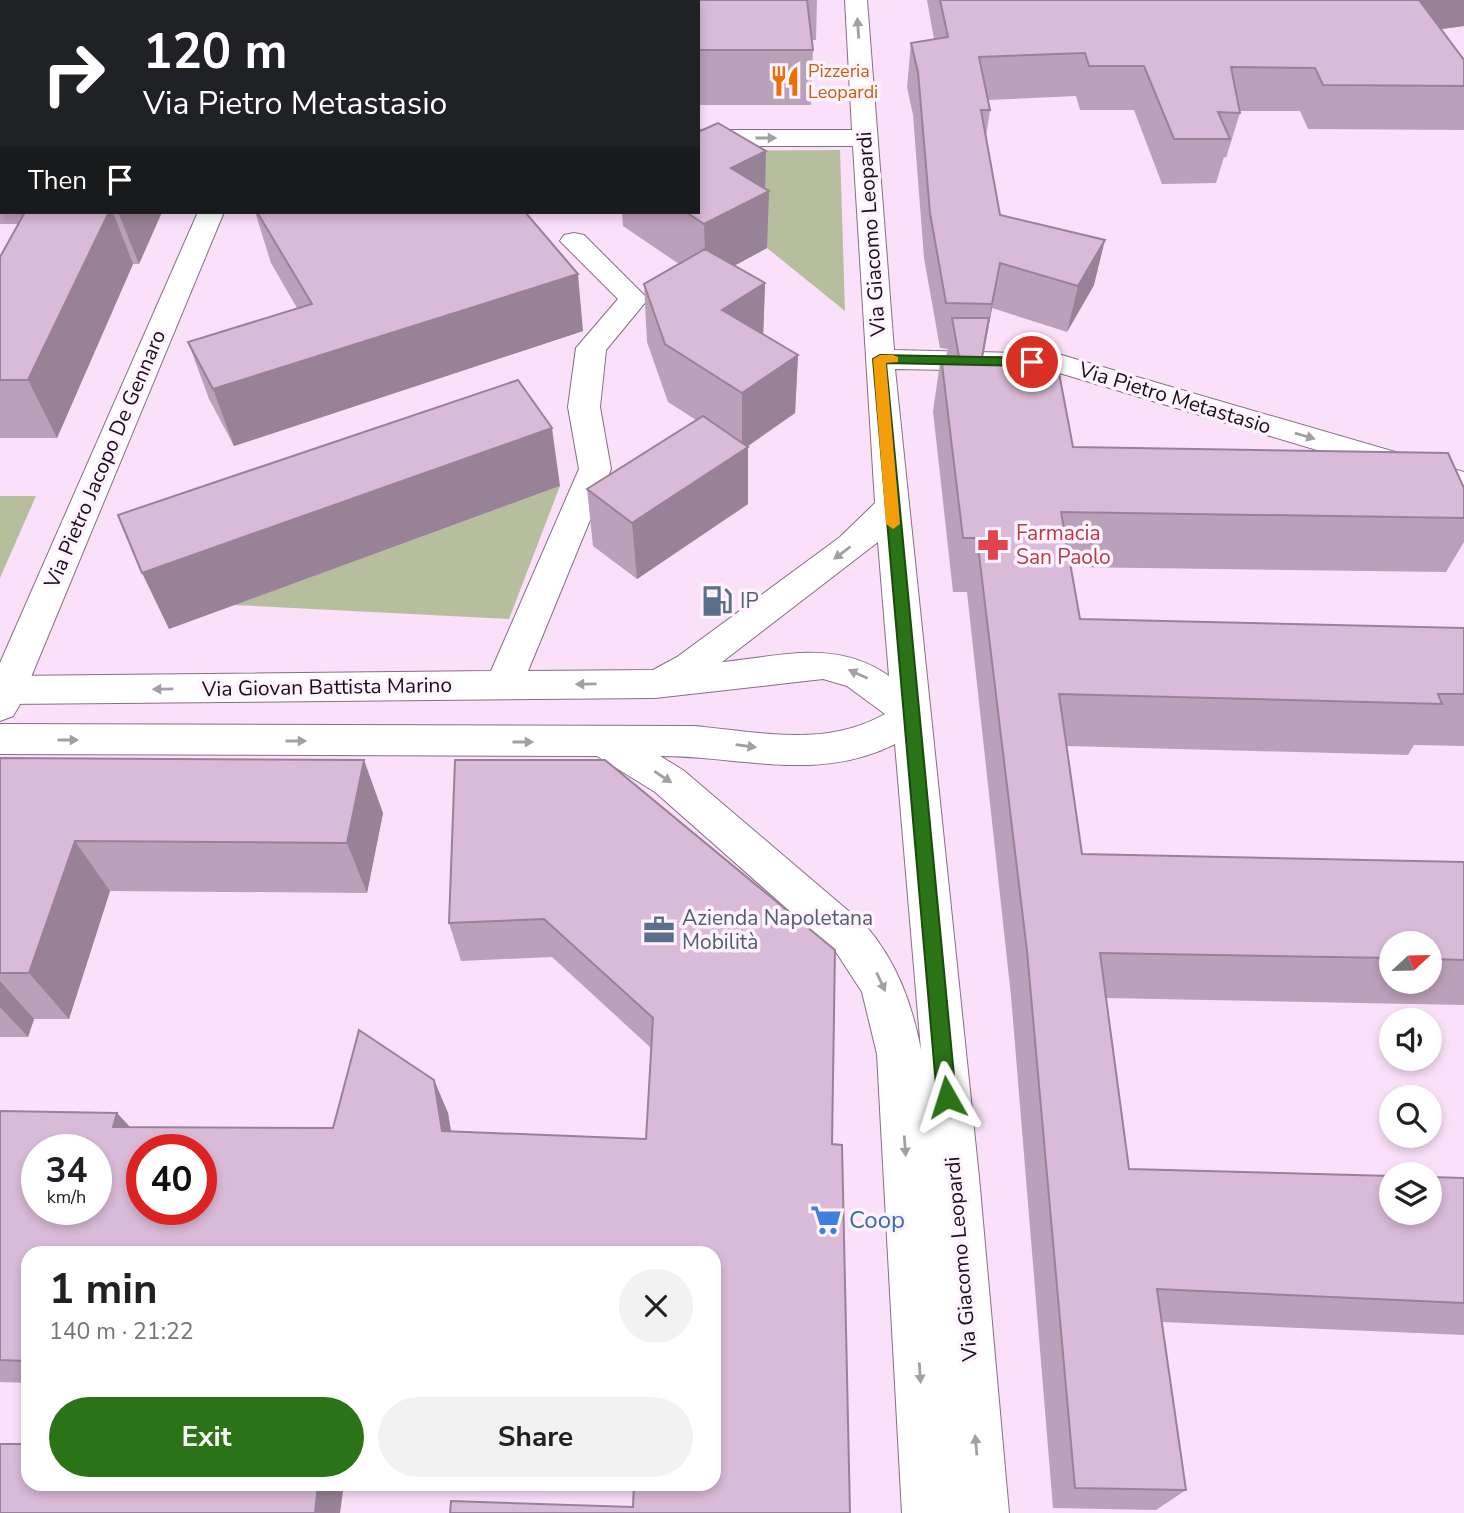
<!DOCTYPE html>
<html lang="en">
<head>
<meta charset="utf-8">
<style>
  :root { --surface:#fff; --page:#f2f2f2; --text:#202124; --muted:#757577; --accent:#2a7316 }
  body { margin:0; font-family:"Nunito Sans",sans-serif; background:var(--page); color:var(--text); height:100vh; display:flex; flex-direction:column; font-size:26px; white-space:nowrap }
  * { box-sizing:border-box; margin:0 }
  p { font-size:23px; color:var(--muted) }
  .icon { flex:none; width:38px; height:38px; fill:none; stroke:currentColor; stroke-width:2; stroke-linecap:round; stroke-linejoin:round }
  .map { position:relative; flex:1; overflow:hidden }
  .sheet { position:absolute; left:21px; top:1246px; width:700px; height:245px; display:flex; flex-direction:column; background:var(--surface); border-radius:21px; box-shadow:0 4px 10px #0003 }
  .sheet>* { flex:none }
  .top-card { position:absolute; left:0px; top:0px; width:700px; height:214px; box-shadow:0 4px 10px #0003; background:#202124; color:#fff; overflow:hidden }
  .needle { width:46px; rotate:68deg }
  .fabs { position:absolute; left:1379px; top:931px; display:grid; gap:14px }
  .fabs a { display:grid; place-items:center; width:63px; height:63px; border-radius:50%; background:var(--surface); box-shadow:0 4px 10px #0003; font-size:35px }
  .speed { position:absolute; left:21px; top:1134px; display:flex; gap:14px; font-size:35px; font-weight:700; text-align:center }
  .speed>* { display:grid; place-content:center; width:91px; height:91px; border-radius:50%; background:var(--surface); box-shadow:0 4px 10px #0003; line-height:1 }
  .speed small { font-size:18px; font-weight:400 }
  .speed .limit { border:10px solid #d22; background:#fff; color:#111 }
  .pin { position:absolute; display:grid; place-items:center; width:60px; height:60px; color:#fff; margin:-30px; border:4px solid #fff; border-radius:50%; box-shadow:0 2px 7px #0007 }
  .me { position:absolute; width:77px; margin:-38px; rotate:354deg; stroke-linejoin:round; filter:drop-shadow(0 0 5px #0008) }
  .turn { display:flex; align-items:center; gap:24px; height:147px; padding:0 28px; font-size:32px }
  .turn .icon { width:91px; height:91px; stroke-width:2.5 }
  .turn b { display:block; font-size:49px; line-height:60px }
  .then { display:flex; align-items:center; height:66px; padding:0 28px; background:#0003; gap:14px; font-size:26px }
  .round { display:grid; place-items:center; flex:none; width:74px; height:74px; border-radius:37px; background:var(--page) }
  .overview { display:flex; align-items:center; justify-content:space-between; height:119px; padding:0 28px }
  h1 { font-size:42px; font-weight:700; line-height:52px }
  .action { display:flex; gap:14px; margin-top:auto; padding:14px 28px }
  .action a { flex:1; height:80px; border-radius:42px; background:var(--accent); color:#fff; font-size:28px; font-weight:700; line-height:80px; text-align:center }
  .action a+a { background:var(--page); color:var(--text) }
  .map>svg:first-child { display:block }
  .green { fill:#b7be9e }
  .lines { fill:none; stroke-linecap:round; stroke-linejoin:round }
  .minor-casing { stroke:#866e86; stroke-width:2 }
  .major-casing { stroke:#866e86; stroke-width:2 }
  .minor { fill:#fff; fill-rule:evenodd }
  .major { fill:#fff; fill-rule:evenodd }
  .wall { fill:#bba0ba; fill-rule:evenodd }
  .shaded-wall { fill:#988297 }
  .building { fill:#d9bad8; stroke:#988297; stroke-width:2; fill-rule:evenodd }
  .oneway { fill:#a39fa3 }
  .route { fill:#2a7316; stroke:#1b4b0e; stroke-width:2 }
  .slow { fill:#f59e0b }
  .labels { text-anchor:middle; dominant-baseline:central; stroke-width:7; stroke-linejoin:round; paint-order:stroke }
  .far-food-label { font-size:18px; fill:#c56008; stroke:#fef3fe; text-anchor:start }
  .street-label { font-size:21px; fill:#180f18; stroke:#fef3fe }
  .health-label { font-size:21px; fill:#be3a42; stroke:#fef3fe; text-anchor:start }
  .service-label { font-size:21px; fill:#4e5e75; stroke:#fef3fe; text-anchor:start }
  .near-shop-label { font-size:24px; fill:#366cbe; stroke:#fef3fe; text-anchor:start }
</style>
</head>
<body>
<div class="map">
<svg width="1464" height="1513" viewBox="0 0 1464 1513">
  <rect width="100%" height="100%" fill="#fbe0fa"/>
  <g class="green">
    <path d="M840,150L845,311L767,248L731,225L698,151Z"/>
    <path d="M560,486L509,619L234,605Z"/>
    <path d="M0,496H36L0,578Z"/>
  </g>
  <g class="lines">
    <defs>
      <path id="minor" d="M845,0H867L894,350L1058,354L1464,472V494L1056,372L895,369L979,1177L1009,1513H902L877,1054L862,992L836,952L655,792L597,756L0,754V724L694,726C759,732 825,748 885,714L847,686L823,679L655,698L7,704L0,702V678L7,676L491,671L579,469L568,407L576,348L618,299L560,241L564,235L574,233L584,235L648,299L606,350L600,407L611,469L528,671L653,670L677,657L840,537L875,503L853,146H698V130H852ZM878,542L889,676C836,639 781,656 722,662ZM895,744L921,1050C912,1004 897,962 866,926L683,770L660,756C742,756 817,783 895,744Z"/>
      <g id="major">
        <path d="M289,0H311L288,2Z"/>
        <path d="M198,212H224L19,706L13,716L0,721V663Z"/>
      </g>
    </defs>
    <use href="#minor" class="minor-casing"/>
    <use href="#major" class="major-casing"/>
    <use href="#minor" class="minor"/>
    <use href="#major" class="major"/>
  </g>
  <g class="wall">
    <path d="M313,0H817L816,40H812L813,50L811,105H698V2Z"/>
    <path d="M927,0H1464V26L1441,29L1464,60V130L1308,129L1300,111H1239L1240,113L1226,158L1224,157L1216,183L1162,184L1134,110H1080L1076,96L988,100L990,110L986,137L1000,215L1094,285L1067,332L992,308L983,357L1073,447L1464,518V542L1446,572L1070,567L1080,619L1464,628V746L1414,745L1408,755L1067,746L1082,854L1464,862V1005L1106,998L1129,1169L1464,1178V1335L1162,1322L1186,1490L1156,1510L1053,1508L1011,996L967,592H953L933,411L941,356H946L948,349L940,348L924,258L913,115L907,87L911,43L934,39ZM1391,943H1430V982H1391Z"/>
    <path d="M0,115H2V212H162L139,264H133L57,438H0V257L18,224H0Z"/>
    <path d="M766,151L765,189L769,191L767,248L734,266L765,283L763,335L798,355L795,413L748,446V504L637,579L593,546L587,489L696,420L668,402L647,342L644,284L679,264L623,226L622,212H698Z"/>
    <path d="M255,212H525L583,331L234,446L209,399L188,342L297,308L271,263Z"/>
    <path d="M0,758L383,813L367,893L110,891L69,1019H34L28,1037H0Z"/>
    <path d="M455,760L835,950L633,1507L714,1253H28V1383L0,1382V1111L130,1127L333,1128L434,1080L448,1113L451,1131L646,1139L651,1048L552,957L461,961L449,923Z"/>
  </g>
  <g class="shaded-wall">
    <path d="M1410,0H1464V26L1397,35Z"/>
    <path d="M766,151L765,193L769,191L767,248L706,281L704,224L731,168Z"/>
    <path d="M109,212H113L133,264L57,438L28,380Z"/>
    <path d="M118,212H162L139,264Z"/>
    <path d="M1105,240L1094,285L1067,332L1078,286Z"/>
    <path d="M1000,263L992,308L984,350L992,304Z"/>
    <path d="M578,274L583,331L234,446L213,389Z"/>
    <path d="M765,283L763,341L722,310Z"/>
    <path d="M798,355L795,413L742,450V393Z"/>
    <path d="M552,428L560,486L169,629L142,573Z"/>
    <path d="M748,447V504L637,579L632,523Z"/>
    <path d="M364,760L383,813L367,893L347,843Z"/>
    <path d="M75,841L110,891L69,1019L29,973Z"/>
    <path d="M0,981L34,1019L28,1037L0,1007Z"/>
    <path d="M434,1080L448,1113L456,1163L442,1131Z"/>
    <path d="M117,1113L147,1145L113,1127Z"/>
    <path d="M318,1484H344L340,1513H315Z"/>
  </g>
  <g class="building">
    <path d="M313,0H807L813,50H698V2H312Z"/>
    <path d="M940,0H1419L1464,60V86L1323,85L1315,68L1231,67L1240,113L1218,112L1230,139H1174L1144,66H1089L1085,53L979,57L990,110H981L1000,215L1105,240L1078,286L1000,263L992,304L946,303L930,213L918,72L911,43L948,37Z"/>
    <rect x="0" y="115" width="2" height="52"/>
    <path d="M718,123L766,151L731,168L769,191L704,224L686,212H698V132Z"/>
    <path d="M25,212H109L28,380H0V257Z"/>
    <path d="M257,212H525L578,274L213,389L188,342L312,304Z"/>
    <path d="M705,249L765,283L722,310L798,355L742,393L665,344L644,284Z"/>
    <path d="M952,318H989L982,357H1056L1073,447L1448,453L1464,488V518L1061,512L1080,619L1464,628V694H1438L1442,704L1059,694L1082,854L1464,862V960L1430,959V943H1391V958L1100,953L1129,1169L1391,1176V1213H1430V1177L1464,1178V1303L1157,1289L1186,1490L1075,1488L1027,951L977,538H963L941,356L959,357Z"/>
    <path d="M518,380L552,428L142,573L118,515Z"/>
    <path d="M703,416L748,447L632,523L587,489Z"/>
    <path d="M0,758L364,760L347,843L75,841L29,973H0Z"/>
    <path d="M455,760H605L835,950L832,1144L842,1145L850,1513H450L451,1501L633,1507L634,1484H714V1253H28V1361L0,1360V1111L117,1113L113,1127L333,1128L359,1030L434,1080L442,1131L646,1139L653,1018L544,919L449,923ZM37,1150H96V1209H37ZM142,1150H201V1209H142Z"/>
    <path d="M0,1444H28V1484H318L315,1513H0Z"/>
  </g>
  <defs><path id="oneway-solid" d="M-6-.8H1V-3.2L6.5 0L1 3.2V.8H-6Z" transform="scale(1.75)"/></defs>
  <g class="oneway">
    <use href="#oneway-solid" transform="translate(858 28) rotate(-94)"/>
    <use href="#oneway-solid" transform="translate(766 138)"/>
    <use href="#oneway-solid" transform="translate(1305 436) rotate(16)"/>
    <use href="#oneway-solid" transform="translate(842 553) rotate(143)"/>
    <use href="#oneway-solid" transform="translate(858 674) rotate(-156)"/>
    <use href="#oneway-solid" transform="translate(586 684) rotate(179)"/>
    <use href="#oneway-solid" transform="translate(163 689) rotate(179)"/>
    <use href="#oneway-solid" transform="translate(68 740)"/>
    <use href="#oneway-solid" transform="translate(296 741)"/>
    <use href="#oneway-solid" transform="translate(523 742)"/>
    <use href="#oneway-solid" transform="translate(746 746) rotate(8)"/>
    <use href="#oneway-solid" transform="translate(663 777) rotate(34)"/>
    <use href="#oneway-solid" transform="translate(881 982) rotate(65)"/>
    <use href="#oneway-solid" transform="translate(905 1146) rotate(86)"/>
    <use href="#oneway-solid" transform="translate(920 1373) rotate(86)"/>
    <use href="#oneway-solid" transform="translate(976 1445) rotate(-95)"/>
  </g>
  <path class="route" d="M880,355L1032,358L1039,362L1032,366L886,363L956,1097L953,1104L947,1106L940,1104L937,1097L873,359Z"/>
  <path class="slow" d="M893,355L898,357V362L886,363L900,524L893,529L886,524L873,359L880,355Z"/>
  <defs>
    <symbol id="restaurant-bare" viewBox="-9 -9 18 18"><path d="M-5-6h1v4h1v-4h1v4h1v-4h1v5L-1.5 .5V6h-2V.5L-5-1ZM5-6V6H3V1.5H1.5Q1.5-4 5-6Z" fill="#e8710a" stroke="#fef3fe" stroke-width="2.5" paint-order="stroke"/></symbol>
    <symbol id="pharmacy-bare" viewBox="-9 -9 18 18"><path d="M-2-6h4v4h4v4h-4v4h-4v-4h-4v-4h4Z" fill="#e0444e" stroke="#fef3fe" stroke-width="2.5" paint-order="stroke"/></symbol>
    <symbol id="fuel-bare" viewBox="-9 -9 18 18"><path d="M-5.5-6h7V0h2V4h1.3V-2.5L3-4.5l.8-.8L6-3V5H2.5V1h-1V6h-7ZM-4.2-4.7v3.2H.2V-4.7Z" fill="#5c6f8a" stroke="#fef3fe" stroke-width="2.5" paint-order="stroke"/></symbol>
    <symbol id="office-bare" viewBox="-9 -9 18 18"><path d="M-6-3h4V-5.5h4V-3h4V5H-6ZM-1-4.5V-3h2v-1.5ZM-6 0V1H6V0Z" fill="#5c6f8a" stroke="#fef3fe" stroke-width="2.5" paint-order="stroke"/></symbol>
    <symbol id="supermarket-bare" viewBox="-9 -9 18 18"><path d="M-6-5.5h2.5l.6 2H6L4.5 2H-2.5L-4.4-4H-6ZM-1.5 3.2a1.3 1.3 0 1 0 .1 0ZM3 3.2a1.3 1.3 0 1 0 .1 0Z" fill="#3f7fe0" stroke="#fef3fe" stroke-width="2.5" paint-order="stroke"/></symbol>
  </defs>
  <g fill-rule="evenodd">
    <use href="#restaurant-bare" x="763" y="59" width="44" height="44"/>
    <use href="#pharmacy-bare" x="971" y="523" width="44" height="44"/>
    <use href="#fuel-bare" x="695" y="579" width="44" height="44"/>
    <use href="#office-bare" x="637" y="908" width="44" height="44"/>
    <use href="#supermarket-bare" x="804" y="1198" width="44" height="44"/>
  </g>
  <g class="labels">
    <g class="far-food-label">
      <text x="808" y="71">Pizzeria<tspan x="808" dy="21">Leopardi</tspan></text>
    </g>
    <g class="street-label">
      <text transform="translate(871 234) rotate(-94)">Via Giacomo Leopardi</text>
      <text transform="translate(1175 398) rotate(17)">Via Pietro Metastasio</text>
      <text transform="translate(105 459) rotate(-67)">Via Pietro Jacopo De Gennaro</text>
      <text transform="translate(327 687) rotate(-1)">Via Giovan Battista Marino</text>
      <text transform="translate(961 1259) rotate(-95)">Via Giacomo Leopardi</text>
    </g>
    <g class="health-label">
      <text x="1016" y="533">Farmacia<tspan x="1016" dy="24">San Paolo</tspan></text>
    </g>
    <g class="service-label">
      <text x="740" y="601">IP</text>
      <text x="682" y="918">Azienda Napoletana<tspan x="682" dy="24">Mobilità</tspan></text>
    </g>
    <g class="near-shop-label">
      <text x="849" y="1220">Coop</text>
    </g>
  </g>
</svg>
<div class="fabs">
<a><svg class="needle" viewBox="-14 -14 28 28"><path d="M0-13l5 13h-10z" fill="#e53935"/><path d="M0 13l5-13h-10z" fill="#757577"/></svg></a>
<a><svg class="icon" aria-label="sound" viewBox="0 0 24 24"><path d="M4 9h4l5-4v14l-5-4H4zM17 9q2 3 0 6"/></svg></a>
<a><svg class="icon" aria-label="search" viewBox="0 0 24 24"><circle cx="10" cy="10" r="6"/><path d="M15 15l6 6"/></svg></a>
<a><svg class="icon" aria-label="layers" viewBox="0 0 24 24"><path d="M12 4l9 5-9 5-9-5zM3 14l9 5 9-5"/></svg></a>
</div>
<div class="speed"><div>34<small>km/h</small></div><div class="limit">40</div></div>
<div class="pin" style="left:1032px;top:362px;background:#d93025"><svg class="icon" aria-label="arrive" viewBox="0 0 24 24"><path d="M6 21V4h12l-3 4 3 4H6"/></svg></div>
<svg class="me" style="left:947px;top:1097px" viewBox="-20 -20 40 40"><path d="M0-17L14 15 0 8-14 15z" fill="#2a7316" stroke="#fff" stroke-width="4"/></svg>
<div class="top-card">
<div class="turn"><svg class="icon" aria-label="right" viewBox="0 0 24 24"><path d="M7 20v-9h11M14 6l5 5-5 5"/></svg><div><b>120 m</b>Via Pietro Metastasio</div></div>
<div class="then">Then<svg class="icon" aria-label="arrive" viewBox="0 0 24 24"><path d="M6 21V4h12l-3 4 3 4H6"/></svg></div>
</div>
<section class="sheet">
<div class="overview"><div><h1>1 min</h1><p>140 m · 21:22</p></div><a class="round"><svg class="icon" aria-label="close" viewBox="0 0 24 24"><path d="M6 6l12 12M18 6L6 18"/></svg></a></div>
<div class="action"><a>Exit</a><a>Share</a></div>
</section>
</div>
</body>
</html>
